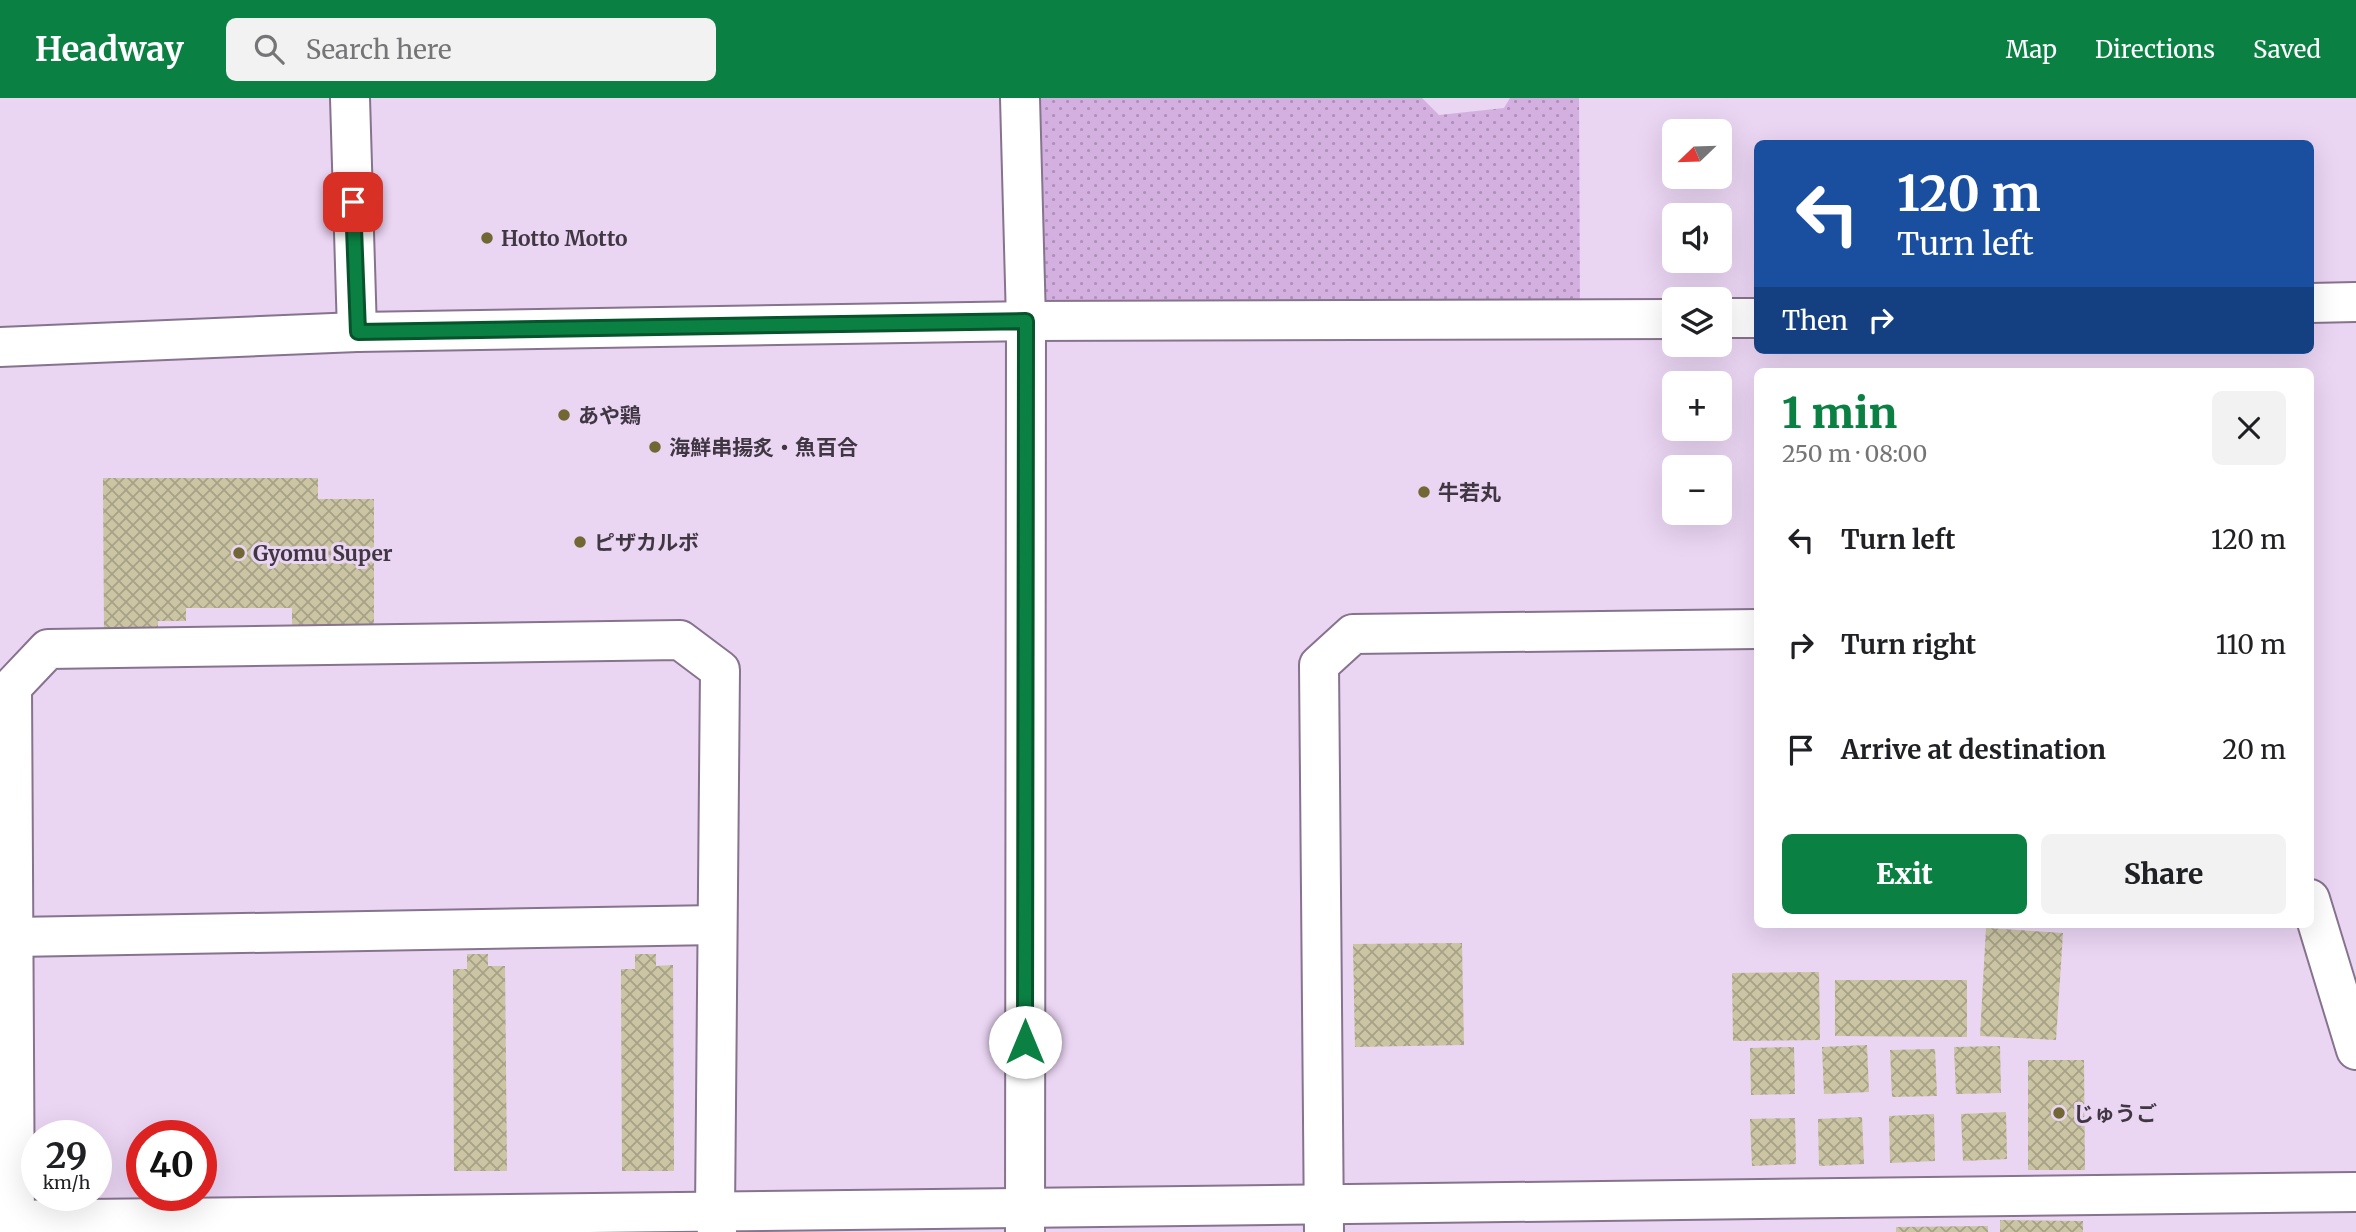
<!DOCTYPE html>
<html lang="en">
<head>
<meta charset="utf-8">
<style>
  :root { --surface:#fff; --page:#f2f2f2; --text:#202124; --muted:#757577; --accent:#0b8043 }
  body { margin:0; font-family:Merriweather,"Noto Sans JP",serif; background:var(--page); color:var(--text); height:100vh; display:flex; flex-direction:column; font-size:26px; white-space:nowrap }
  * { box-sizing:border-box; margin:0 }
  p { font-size:23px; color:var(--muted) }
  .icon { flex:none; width:38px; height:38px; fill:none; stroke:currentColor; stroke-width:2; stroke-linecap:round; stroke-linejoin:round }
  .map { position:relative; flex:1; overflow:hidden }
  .details { position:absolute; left:1754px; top:270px; width:560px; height:560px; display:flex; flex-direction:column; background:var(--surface); border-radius:10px; box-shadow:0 7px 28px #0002 }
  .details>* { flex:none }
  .banner { position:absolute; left:1754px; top:42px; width:560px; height:214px; border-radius:10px; box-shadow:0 7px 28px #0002; background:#1a4fa0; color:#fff; overflow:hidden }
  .needle { width:46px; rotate:247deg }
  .controls { position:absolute; left:1662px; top:21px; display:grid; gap:14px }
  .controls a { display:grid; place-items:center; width:70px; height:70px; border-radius:10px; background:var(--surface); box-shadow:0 7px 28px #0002; font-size:35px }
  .speed { position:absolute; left:21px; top:1022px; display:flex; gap:14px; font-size:35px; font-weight:700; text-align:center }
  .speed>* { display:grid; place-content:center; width:91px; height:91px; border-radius:50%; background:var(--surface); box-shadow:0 7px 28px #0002; line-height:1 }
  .speed small { font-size:18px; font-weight:400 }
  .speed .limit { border:10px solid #d22; background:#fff; color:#111 }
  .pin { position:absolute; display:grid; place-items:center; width:60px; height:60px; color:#fff; margin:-30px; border-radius:14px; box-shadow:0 4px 10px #0006 }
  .me { position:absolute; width:77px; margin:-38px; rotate:0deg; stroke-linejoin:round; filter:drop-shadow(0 0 5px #0008) }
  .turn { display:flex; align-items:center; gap:24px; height:147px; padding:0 28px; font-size:32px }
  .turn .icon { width:91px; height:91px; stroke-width:2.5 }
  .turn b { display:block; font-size:49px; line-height:60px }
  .then { display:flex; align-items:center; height:66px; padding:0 28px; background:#0003; gap:14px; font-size:26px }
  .round { display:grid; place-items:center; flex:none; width:74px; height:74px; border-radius:10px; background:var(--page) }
  .overview { display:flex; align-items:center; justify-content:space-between; height:119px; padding:0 28px }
  h1 { font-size:42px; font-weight:800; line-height:52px; color:var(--accent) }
  .cta { display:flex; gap:14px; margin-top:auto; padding:14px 28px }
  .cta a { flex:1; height:80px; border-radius:10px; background:var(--accent); color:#fff; font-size:28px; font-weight:800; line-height:80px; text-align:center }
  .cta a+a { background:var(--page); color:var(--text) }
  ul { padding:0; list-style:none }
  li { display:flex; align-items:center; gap:21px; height:105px; padding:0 28px }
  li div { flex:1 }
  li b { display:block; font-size:26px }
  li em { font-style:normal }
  header { display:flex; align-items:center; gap:42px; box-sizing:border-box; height:98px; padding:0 35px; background:var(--accent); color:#fff }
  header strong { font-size:33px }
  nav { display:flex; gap:38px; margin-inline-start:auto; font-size:24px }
  .search { width:490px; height:63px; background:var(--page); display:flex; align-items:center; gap:18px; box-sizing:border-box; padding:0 24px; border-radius:10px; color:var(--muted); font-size:26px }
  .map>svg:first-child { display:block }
  .grass { fill:url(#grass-dots) }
  .building { fill:url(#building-cross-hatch) }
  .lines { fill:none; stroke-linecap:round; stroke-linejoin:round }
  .minor-casing { stroke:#86738d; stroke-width:42 }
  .tertiary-casing { stroke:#86738d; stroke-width:42 }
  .minor { stroke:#fff; stroke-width:38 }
  .tertiary { stroke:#fff; stroke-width:38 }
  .route-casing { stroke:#07532c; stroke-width:18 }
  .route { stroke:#0b8043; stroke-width:12 }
  .poi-dot { fill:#716734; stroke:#ead5f3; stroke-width:2.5 }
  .labels { text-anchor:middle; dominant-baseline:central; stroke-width:6; stroke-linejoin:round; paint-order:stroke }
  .poi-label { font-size:21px; font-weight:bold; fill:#403743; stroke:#ead5f3; text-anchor:start }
</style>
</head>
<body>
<header>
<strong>Headway</strong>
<div class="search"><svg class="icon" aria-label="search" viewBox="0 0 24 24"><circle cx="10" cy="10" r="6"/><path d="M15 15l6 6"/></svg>Search here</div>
<nav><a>Map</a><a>Directions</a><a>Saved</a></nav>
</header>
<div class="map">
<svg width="2356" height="1134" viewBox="0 0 2356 1134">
  <defs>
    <pattern id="grass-dots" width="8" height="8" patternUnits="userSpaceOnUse" patternTransform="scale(1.75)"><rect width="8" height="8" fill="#d4b0e1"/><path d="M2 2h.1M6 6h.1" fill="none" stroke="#ad90b8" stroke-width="1.8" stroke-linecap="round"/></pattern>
    <pattern id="building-cross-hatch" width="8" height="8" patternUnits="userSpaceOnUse" patternTransform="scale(1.75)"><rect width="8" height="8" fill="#cbc5a4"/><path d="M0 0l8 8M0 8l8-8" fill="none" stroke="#a6a187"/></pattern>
  </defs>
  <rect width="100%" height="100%" fill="#ead5f3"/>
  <path class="grass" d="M1020,0H1422L1439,17L1504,10L1510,0H1579L1580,221L1026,223Z"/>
  <g class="building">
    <path d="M103,380H318V401H374V526L292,527V510H186V523H158V532H104Z"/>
    <path d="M1986,830L2063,835L2056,942L1980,938Z"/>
    <path d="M1462,845L1464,947L1355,949L1353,846Z"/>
    <path d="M467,856H488V868H505L507,1073H454L453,871H467Z"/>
    <path d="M635,856H656V868L673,867L674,1073H622L621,871H635Z"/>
    <path d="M1819,874L1820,942L1733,943L1732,875Z"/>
    <path d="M1835,882H1967V939L1835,938Z"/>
    <path d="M1867,947L1869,994L1824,996L1822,949Z"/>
    <path d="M2000,948L2001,995L1956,996L1954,949Z"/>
    <path d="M1794,949L1795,996L1751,997L1750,950Z"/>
    <path d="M1935,951L1937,998L1892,999L1890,952Z"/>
    <path d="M2028,962H2084L2085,1072H2028Z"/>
    <path d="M2006,1014L2007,1061L1963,1063L1961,1016Z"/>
    <path d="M1934,1016L1935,1063L1890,1065L1889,1018Z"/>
    <path d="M1862,1019L1864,1066L1819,1068L1818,1021Z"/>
    <path d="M1795,1020L1796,1066L1752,1068L1750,1021Z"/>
    <path d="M2000,1122L2083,1123V1134H2000Z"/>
    <path d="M1988,1128V1134H1896V1129Z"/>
  </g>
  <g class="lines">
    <defs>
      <g id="minor">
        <path d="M350,0L357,234"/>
        <path d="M2310,801L2356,952"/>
        <path d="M14,839L717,827"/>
        <path d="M0,1122L2356,1094"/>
        <path d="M15,1134L12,589L48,551L680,542L720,572L715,1114L717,1134"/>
        <path d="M1324,1134L1319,567L1353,536L1757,531"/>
      </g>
      <g id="tertiary">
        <path d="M1020,0L1026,223L1025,1134"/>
        <path d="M2310,205L2356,204"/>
        <path d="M1720,220H1757"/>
        <path d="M0,249L357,234L1026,223L1675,221"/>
      </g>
    </defs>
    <use href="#minor" class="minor-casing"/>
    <use href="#tertiary" class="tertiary-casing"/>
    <use href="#minor" class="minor"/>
    <use href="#tertiary" class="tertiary"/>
  </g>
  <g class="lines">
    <defs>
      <path id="route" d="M353,104L358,234L1026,223L1025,944"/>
    </defs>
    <use href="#route" class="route-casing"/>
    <use href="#route" class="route"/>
  </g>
  <g class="poi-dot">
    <circle cx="487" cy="140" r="7"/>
    <circle cx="564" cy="317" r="7"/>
    <circle cx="655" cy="349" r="7"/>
    <circle cx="1424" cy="394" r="7"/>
    <circle cx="580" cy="444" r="7"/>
    <circle cx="239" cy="455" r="7"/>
    <circle cx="2059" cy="1015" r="7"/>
  </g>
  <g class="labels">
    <g class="poi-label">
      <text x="501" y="140">Hotto Motto</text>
      <text x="578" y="317">あや鶏</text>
      <text x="669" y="349">海鮮串揚炙・魚百合</text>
      <text x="1438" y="394">牛若丸</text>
      <text x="594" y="444">ピザカルボ</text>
      <text x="253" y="455">Gyomu Super</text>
      <text x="2073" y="1015">じゅうご</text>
    </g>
  </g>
</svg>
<div class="controls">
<a><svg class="needle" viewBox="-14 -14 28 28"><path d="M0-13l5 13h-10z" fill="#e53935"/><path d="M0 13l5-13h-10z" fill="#757577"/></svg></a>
<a><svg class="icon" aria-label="sound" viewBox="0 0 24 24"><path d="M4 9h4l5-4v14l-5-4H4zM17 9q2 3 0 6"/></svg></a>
<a><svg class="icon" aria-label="layers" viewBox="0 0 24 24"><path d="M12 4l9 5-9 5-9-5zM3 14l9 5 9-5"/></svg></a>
<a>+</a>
<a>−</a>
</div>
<div class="speed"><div>29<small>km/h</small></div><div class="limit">40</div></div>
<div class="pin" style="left:353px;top:104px;background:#d93025"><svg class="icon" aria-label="arrive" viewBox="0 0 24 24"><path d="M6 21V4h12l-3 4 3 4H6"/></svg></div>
<svg class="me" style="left:1025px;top:944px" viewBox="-20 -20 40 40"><circle r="19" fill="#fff"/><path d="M0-13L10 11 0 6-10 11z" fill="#0b8043"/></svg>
<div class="banner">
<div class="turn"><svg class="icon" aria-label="left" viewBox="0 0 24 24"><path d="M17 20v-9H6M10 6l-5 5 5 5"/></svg><div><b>120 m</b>Turn left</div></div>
<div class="then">Then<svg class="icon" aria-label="right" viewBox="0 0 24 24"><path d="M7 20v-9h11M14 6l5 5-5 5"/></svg></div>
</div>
<section class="details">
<div class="overview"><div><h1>1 min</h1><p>250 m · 08:00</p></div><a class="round"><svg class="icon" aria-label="close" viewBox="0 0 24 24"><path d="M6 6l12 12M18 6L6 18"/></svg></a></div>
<ul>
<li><svg class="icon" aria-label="left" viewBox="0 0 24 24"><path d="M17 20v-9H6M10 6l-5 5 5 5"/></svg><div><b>Turn left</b></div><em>120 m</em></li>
<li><svg class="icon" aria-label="right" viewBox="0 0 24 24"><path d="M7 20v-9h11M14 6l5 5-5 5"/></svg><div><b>Turn right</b></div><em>110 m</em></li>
<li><svg class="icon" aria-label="arrive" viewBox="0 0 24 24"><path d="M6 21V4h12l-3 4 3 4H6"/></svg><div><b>Arrive at destination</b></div><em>20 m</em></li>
</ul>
<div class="cta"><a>Exit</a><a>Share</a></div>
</section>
</div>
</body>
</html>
